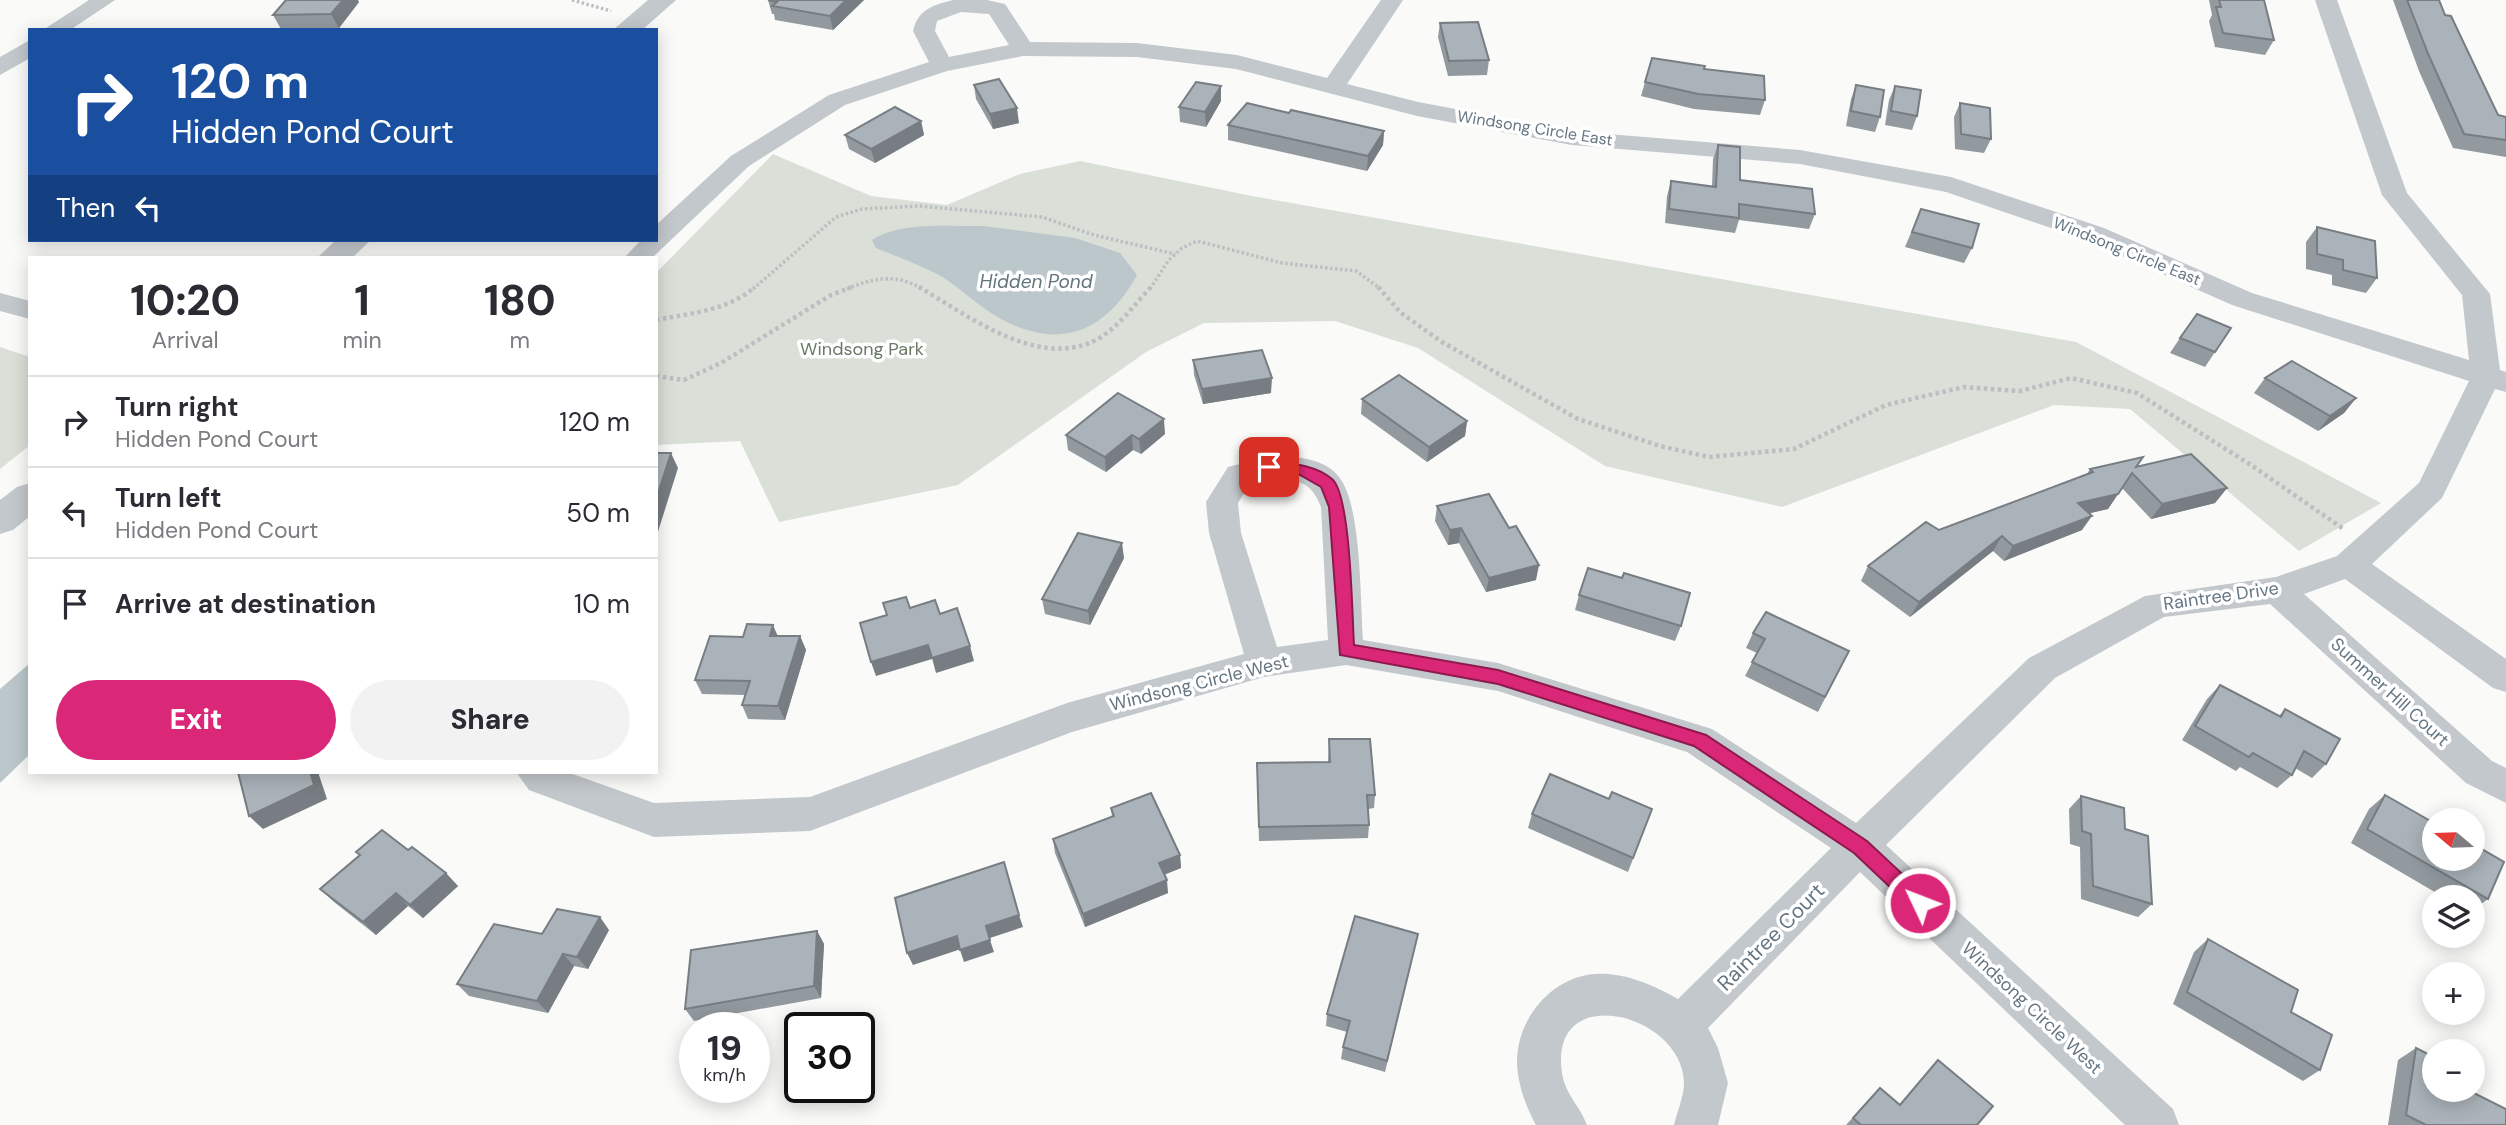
<!DOCTYPE html>
<html lang="en">
<head>
<meta charset="utf-8">
<style>
  :root { --surface:#fff; --page:#f2f2f3; --text:#2b2b33; --muted:#7c7c81; --line:#e1e1e2; --accent:#db2777 }
  body { margin:0; font-family:"DM Sans",sans-serif; background:var(--page); color:var(--text); height:100vh; display:flex; flex-direction:column; font-size:26px; white-space:nowrap }
  * { box-sizing:border-box; margin:0 }
  p { font-size:23px; color:var(--muted) }
  .icon { flex:none; width:38px; height:38px; fill:none; stroke:currentColor; stroke-width:2; stroke-linecap:round; stroke-linejoin:round }
  .map { position:relative; flex:1; overflow:hidden }
  .panel { position:absolute; left:28px; top:256px; width:630px; height:518px; display:flex; flex-direction:column; background:var(--surface); border-radius:0px; box-shadow:0 4px 18px #0003 }
  .panel>* { flex:none }
  .guide { position:absolute; left:28px; top:28px; width:630px; height:214px; border-radius:0px; box-shadow:0 4px 18px #0003; background:#1a4fa0; color:#fff; overflow:hidden }
  .needle { width:46px; rotate:289deg }
  .tools { position:absolute; left:2422px; top:808px; display:grid; gap:14px }
  .tools a { display:grid; place-items:center; width:63px; height:63px; border-radius:50%; background:var(--surface); box-shadow:0 4px 18px #0003; font-size:35px }
  .speed { position:absolute; left:679px; top:1012px; display:flex; gap:14px; font-size:35px; font-weight:700; text-align:center }
  .speed>* { display:grid; place-content:center; width:91px; height:91px; border-radius:50%; background:var(--surface); box-shadow:0 4px 18px #0003; line-height:1 }
  .speed small { font-size:18px; font-weight:400 }
  .speed .limit { border:4px solid #111; border-radius:10px; background:#fff; color:#111 }
  .pin { position:absolute; display:grid; place-items:center; width:60px; height:60px; color:#fff; margin:-30px; border-radius:14px; box-shadow:0 4px 10px #0006 }
  .me { position:absolute; width:77px; margin:-38px; rotate:313deg; stroke-linejoin:round; filter:drop-shadow(0 0 5px #0008) }
  .turn { display:flex; align-items:center; gap:24px; height:147px; padding:0 28px; font-size:32px }
  .turn .icon { width:91px; height:91px; stroke-width:2.5 }
  .turn b { display:block; font-size:49px; line-height:60px }
  .then { display:flex; align-items:center; height:66px; padding:0 28px; background:#0003; gap:14px; font-size:26px }
  .eta { display:flex; justify-content:space-evenly; align-items:center; height:119px; text-align:center }
  .eta b { font-size:42px; font-weight:800; line-height:49px }
  .action { display:flex; gap:14px; margin-top:auto; padding:14px 28px }
  .action a { flex:1; height:80px; border-radius:42px; background:var(--accent); color:#fff; font-size:28px; font-weight:800; line-height:80px; text-align:center }
  .action a+a { background:var(--page); color:var(--text) }
  ul { padding:0; list-style:none }
  li { display:flex; align-items:center; gap:21px; height:91px; padding:0 28px; border-top:2px solid var(--line) }
  li div { flex:1 }
  li b { display:block; font-size:26px }
  li em { font-style:normal }
  .map>svg:first-child { display:block }
  .green { fill:#dadfd7 }
  .water { fill:#bbc7cb }
  .lines { fill:none; stroke-linecap:round; stroke-linejoin:round }
  .path-far1 { stroke:#bbbfc2; stroke-width:3.5; stroke-dasharray:2.5 2.5; stroke-linecap:butt }
  .path { stroke:#bbbfc2; stroke-width:4.5; stroke-dasharray:3.5 3.5; stroke-linecap:butt }
  .minor { fill:#c3c8cc; fill-rule:evenodd }
  .tertiary { fill:#c3c8cc; fill-rule:evenodd }
  .wall { fill:#929a9f }
  .shaded-wall { fill:#777d82 }
  .building { fill:#aab3b9; stroke:#777d82; stroke-width:2 }
  .route { fill:#db2777; stroke:#8e194d; stroke-width:2 }
  .labels { text-anchor:middle; dominant-baseline:central; stroke-width:7; stroke-linejoin:round; paint-order:stroke }
  .far-street-label { font-size:16px; fill:#657683; stroke:#fff }
  .park-label { font-size:18px; fill:#687a64; stroke:#fff }
  .street-label { font-size:18px; fill:#657683; stroke:#fff }
  .water-label { font-size:19px; font-style:italic; fill:#60757c; stroke:#fff }
  .near-street-label { font-size:21px; fill:#657683; stroke:#fff }
</style>
</head>
<body>
<div class="map">
<svg width="2506" height="1125" viewBox="0 0 2506 1125">
  <rect width="100%" height="100%" fill="#fafaf8"/>
  <g class="green">
    <path d="M773,154L871,196L947,205L1020,174L1080,161L1252,196L2076,342L2381,503L2299,551L2130,409L2054,405L1782,507L1605,466L1418,348L1335,321L1204,323L1146,352L958,485L779,522L740,441L656,445V273Z"/>
    <path d="M0,347L30,357V445L0,469Z"/>
  </g>
  <g class="water">
    <path d="M983,226L1075,238L1120,253L1137,275C1107,330 1062,351 1003,320C980,308 962,289 941,276C920,265 898,257 876,248L872,240C902,221 948,227 983,226Z"/>
    <path d="M30,663V754L0,783V689Z"/>
  </g>
  <g class="lines">
    <g class="path-far1">
      <path d="M572,0L611,11"/>
      <path d="M753,289L836,217L862,209L919,206L1042,217L1094,235L1175,254"/>
      <path d="M847,289C873,278 897,273 922,289"/>
      <path d="M1150,289L1168,261L1182,248L1197,241L1282,263L1356,271L1381,289"/>
    </g>
    <g class="path">
      <path d="M919,287C967,315 1034,367 1092,342C1116,331 1134,305 1151,287"/>
      <path d="M1378,287L1401,313L1442,342L1578,419L1660,446L1709,457L1794,449L1886,405L1964,387L2020,391L2071,378L2137,393L2251,465L2345,530"/>
      <path d="M656,320C691,313 727,311 755,287"/>
      <path d="M656,376L684,380L721,363L831,295L852,287"/>
    </g>
    <g class="minor">
      <path d="M89,0H115L70,30H43Z"/>
      <path d="M953,0H987L1005,4L1030,42L1137,43L1237,55L1327,78L1381,0H1403L1347,84L1418,102L1572,131L1800,150L1951,177L2104,228L2252,293L2469,360L2462,295L2382,195L2315,0H2337L2407,193L2490,294L2500,370L2506,372V392L2495,389L2442,498L2372,564L2506,659V692L2493,688L2345,579L2304,594L2492,761L2506,768V803L2466,783L2270,604L2164,617L2055,678L1886,845L2173,1109L2179,1125H2125L1860,872L1708,1028L1718,1048L1728,1083L1718,1125H1674C1677,1112 1684,1096 1684,1083C1683,1013 1548,979 1562,1073C1565,1094 1580,1106 1587,1125H1536C1526,1107 1518,1085 1517,1064C1516,1015 1558,969 1608,974C1634,976 1656,987 1678,999L1831,848L1687,752L1498,691L1346,665L1264,677L1072,732L810,831L654,837L529,790L516,772H567L654,803L810,797L1067,703L1244,654L1209,533L1206,502L1228,467C1259,458 1315,447 1339,477C1362,505 1360,602 1363,640L1498,663L1712,729L1856,823L2029,658L2145,596L2276,577L2337,556L2419,483L2469,381L2232,305L2086,240L1946,192L1800,164L1572,145L1417,116L1236,69L1137,57L1023,56L947,71L845,105L749,166L653,257H625L641,240H656V225L731,156L829,95L929,62L913,31C918,10 932,5 953,0ZM961,12L989,14L1009,45L949,57L935,31L937,21ZM1269,478C1297,481 1310,479 1321,507L1328,640L1277,647L1241,533L1238,503L1250,483Z"/>
      <path d="M30,40V58L0,75V57Z"/>
      <path d="M0,293L30,301V319L0,311Z"/>
    </g>
    <g class="tertiary">
      <path d="M648,0H676L642,30H613Z"/>
      <path d="M336,240H371L353,257H318Z"/>
      <path d="M30,483V516L13,530L0,534V500L17,487Z"/>
    </g>
  </g>
  <g class="wall">
    <path d="M768,0H864L833,30L775,20L774,14H772Z"/>
    <path d="M2209,0H2264L2274,40L2265,55L2215,47L2209,21L2212,15Z"/>
    <path d="M2393,0H2439L2445,15L2498,115L2506,117V157L2453,148L2419,71Z"/>
    <path d="M359,2L339,28L281,29L273,15Z"/>
    <path d="M1440,23L1489,60L1487,75L1448,76L1438,37Z"/>
    <path d="M1704,69L1765,100L1760,115L1694,109L1641,96L1645,82Z"/>
    <path d="M974,85L1019,123L993,129L976,99Z"/>
    <path d="M1856,85L1880,117L1875,132L1846,126L1851,99Z"/>
    <path d="M1895,86L1917,116L1912,130L1885,125L1889,100Z"/>
    <path d="M1221,101L1206,127L1180,122L1179,107Z"/>
    <path d="M1960,103L1991,139L1984,153L1955,149L1954,117Z"/>
    <path d="M1289,113L1384,131L1383,145L1367,171L1228,140V125Z"/>
    <path d="M921,121L924,135L875,163L849,149L845,135Z"/>
    <path d="M1718,145L1740,180L1815,214L1809,229L1739,220L1735,233L1665,223L1667,196L1671,181L1712,186L1713,159Z"/>
    <path d="M1921,209L1972,248L1964,263L1905,247Z"/>
    <path d="M2317,227L2377,278L2366,293L2332,285V275L2306,269V242Z"/>
    <path d="M2231,328L2205,367L2170,353L2180,338Z"/>
    <path d="M1193,360L1271,393L1203,404L1194,375Z"/>
    <path d="M2265,378L2356,398L2344,413L2318,431L2254,393Z"/>
    <path d="M1362,399L1467,421L1465,436L1427,462L1361,414Z"/>
    <path d="M1165,434L1141,454L1133,450L1106,472L1068,450L1066,435Z"/>
    <path d="M2136,467L2227,488L2215,503L2151,519L2122,488L2108,509L2090,513L2082,530L2004,561L1993,551L1910,617L1861,581L1868,566L1939,530L2087,474L2090,469Z"/>
    <path d="M1437,506L1536,580L1486,592L1459,543L1448,545L1435,521Z"/>
    <path d="M1124,558L1090,625L1045,614L1042,599Z"/>
    <path d="M1579,595L1681,626L1675,641L1575,610Z"/>
    <path d="M1753,633L1849,651L1818,712L1745,676L1757,653L1746,648Z"/>
    <path d="M778,636H800L806,650L785,720L748,719L742,705L745,695L702,694L695,680L743,637Z"/>
    <path d="M2220,685L2279,716L2285,709L2326,764L2312,778L2295,768L2292,775L2277,788L2240,767L2236,771L2182,740L2207,699Z"/>
    <path d="M1329,739L1375,795L1374,808L1368,809L1369,825L1368,838L1259,841L1257,763L1328,762Z"/>
    <path d="M2385,795L2488,899L2473,910V898H2445L2351,843L2369,809Z"/>
    <path d="M2081,796L2125,829L2152,904L2138,917L2081,899L2080,847L2070,844L2069,809Z"/>
    <path d="M1111,808L1180,855L1181,868L1164,875L1168,893L1085,927L1055,853L1053,839L1112,817Z"/>
    <path d="M1652,809L1628,872L1528,828L1532,814Z"/>
    <path d="M408,850L458,886L423,918L408,906L376,935L334,902L320,889L360,855L356,852Z"/>
    <path d="M609,930L588,969L574,966L548,1013L469,996L457,984L542,934Z"/>
    <path d="M817,931L824,944L821,998L694,1021L685,1009Z"/>
    <path d="M2208,939L2291,1012L2320,1070L2303,1081L2173,1004L2194,952Z"/>
    <path d="M1415,947L1385,1072L1341,1059L1343,1047L1347,1032L1326,1026L1327,1014Z"/>
    <path d="M2416,1048L2434,1090L2506,1125H2388L2398,1060Z"/>
    <path d="M1938,1060L1977,1125H1846L1880,1088L1899,1105Z"/>
  </g>
  <g class="shaded-wall">
    <path d="M343,0H358L359,2L339,28L331,14Z"/>
    <path d="M846,0H864L833,30L830,16Z"/>
    <path d="M1221,86V101L1206,127L1205,112Z"/>
    <path d="M1017,108L1019,123L993,129L990,114Z"/>
    <path d="M921,121L924,135L875,163L871,149Z"/>
    <path d="M1384,131L1383,145L1367,171L1368,156Z"/>
    <path d="M1272,378L1271,393L1203,404L1202,389Z"/>
    <path d="M2356,398L2344,413L2318,431L2330,416Z"/>
    <path d="M1164,419L1165,434L1141,454L1139,439Z"/>
    <path d="M1467,421L1465,436L1427,462L1429,447Z"/>
    <path d="M1132,435L1133,450L1106,472L1105,457Z"/>
    <path d="M671,453L678,468L656,538V500Z"/>
    <path d="M2227,488L2215,503L2151,519L2162,504Z"/>
    <path d="M2118,494L2108,509L2069,518L2078,503Z"/>
    <path d="M2092,516L2082,530L2004,561L2013,546Z"/>
    <path d="M1461,528L1459,543L1448,545L1450,530Z"/>
    <path d="M2002,536L1993,551L1910,617L1919,602Z"/>
    <path d="M1122,543L1124,558L1090,625L1088,611Z"/>
    <path d="M1539,565L1536,580L1486,592L1489,578Z"/>
    <path d="M773,625L779,639L770,636Z"/>
    <path d="M656,630L658,666H656Z"/>
    <path d="M800,636L806,650L785,720L778,706Z"/>
    <path d="M928,645L932,659L876,676L871,662Z"/>
    <path d="M970,646L974,661L936,673L932,658Z"/>
    <path d="M310,772H318L327,799L263,829L249,816Z"/>
    <path d="M1180,855L1181,868L1160,876L1159,863Z"/>
    <path d="M446,873L458,886L423,918L410,905Z"/>
    <path d="M1167,880L1168,893L1085,927L1083,914Z"/>
    <path d="M396,893L408,906L376,935L363,922Z"/>
    <path d="M1019,915L1023,927L990,938L986,926Z"/>
    <path d="M600,917L609,930L588,969L577,957Z"/>
    <path d="M817,931L824,944L821,998L814,986Z"/>
    <path d="M957,936L961,949L913,965L907,953Z"/>
    <path d="M990,940L994,952L964,962L960,950Z"/>
    <path d="M563,954L574,966L548,1013L537,1001Z"/>
  </g>
  <g class="building">
    <path d="M286,0H343L331,14L273,15Z"/>
    <path d="M768,0H846L830,16L772,6L777,2Z"/>
    <path d="M2219,0H2264L2274,40L2223,33L2216,7H2221Z"/>
    <path d="M2407,0H2439L2445,15L2451,16L2498,115L2506,117V140L2464,134L2429,56Z"/>
    <path d="M1478,22L1489,60L1449,61L1440,23Z"/>
    <path d="M1652,58L1705,66L1704,69L1764,76L1765,100L1698,94L1645,82Z"/>
    <path d="M999,79L1017,108L990,114L974,85Z"/>
    <path d="M1196,82L1221,86L1205,112L1179,107Z"/>
    <path d="M1856,85L1884,90L1880,117L1851,111Z"/>
    <path d="M1895,86L1921,90L1917,116L1891,111Z"/>
    <path d="M1247,103L1289,113L1291,110L1384,131L1368,156L1228,125Z"/>
    <path d="M1960,103L1990,108L1991,139L1961,134Z"/>
    <path d="M895,107L921,121L871,149L845,135Z"/>
    <path d="M1718,145L1740,147V180L1812,189L1815,214L1739,204V218L1669,209L1671,181L1716,187Z"/>
    <path d="M1921,209L1979,224L1972,248L1912,232Z"/>
    <path d="M2317,227L2375,241L2377,278L2343,270V260L2317,254Z"/>
    <path d="M2197,314L2231,328L2215,352L2180,338Z"/>
    <path d="M1262,350L1272,378L1202,389L1193,360Z"/>
    <path d="M2292,361L2356,398L2330,416L2265,378Z"/>
    <path d="M1399,375L1467,421L1429,447L1362,399Z"/>
    <path d="M1118,393L1164,419L1139,439L1132,435L1105,457L1066,435Z"/>
    <path d="M656,453H671L656,500Z"/>
    <path d="M2191,454L2227,488L2162,504L2132,473L2118,494L2078,503L2092,516L2013,546L2002,536L1919,602L1868,566L1926,522L1939,530L2093,472L2090,469L2143,457L2136,467Z"/>
    <path d="M1489,494L1509,528L1516,526L1539,565L1489,578L1461,528L1450,530L1437,506Z"/>
    <path d="M1078,533L1122,543L1088,611L1042,599Z"/>
    <path d="M1588,568L1622,578L1624,573L1690,593L1681,626L1579,595Z"/>
    <path d="M906,597L910,608L935,600L940,614L957,608L970,646L932,658L928,645L871,662L860,623L887,615L883,603Z"/>
    <path d="M1766,612L1849,651L1825,697L1752,662L1765,639L1753,633Z"/>
    <path d="M747,624L773,625L770,636H800L778,706L742,705L750,681L695,680L710,636L743,637Z"/>
    <path d="M2220,685L2281,717L2285,709L2340,739L2326,764L2304,751L2292,775L2253,753L2249,757L2195,726Z"/>
    <path d="M1329,739H1370L1375,795H1367L1369,825L1259,827L1257,763L1330,762Z"/>
    <path d="M238,772H310L314,785L249,816Z"/>
    <path d="M1550,774L1609,799L1612,792L1652,809L1633,858L1532,814Z"/>
    <path d="M1151,793L1180,855L1159,863L1167,880L1083,914L1053,839L1114,816L1111,808Z"/>
    <path d="M2385,795L2434,823V859H2473V844L2504,862L2488,899L2367,829Z"/>
    <path d="M2081,796L2124,808L2125,829L2148,836L2152,904L2093,886L2091,834L2082,831Z"/>
    <path d="M382,830L408,850L412,847L446,873L410,905L396,893L363,922L320,889L360,855L356,852Z"/>
    <path d="M1004,862L1019,915L986,926L990,940L960,950L957,936L907,953L895,898Z"/>
    <path d="M557,909L600,917L577,957L563,954L537,1001L457,984L494,924L542,934Z"/>
    <path d="M1355,916L1418,934L1387,1061L1343,1047L1350,1021L1327,1014Z"/>
    <path d="M817,931L814,986L685,1009L691,950Z"/>
    <path d="M2208,939L2298,990L2291,1012L2332,1035L2320,1070L2187,992Z"/>
    <path d="M2416,1048L2434,1057V1090H2468L2506,1109V1125H2426L2406,1115Z"/>
    <path d="M1938,1060L1993,1106L1977,1125H1861L1853,1118L1880,1088L1900,1105Z"/>
  </g>
  <path class="route" d="M1269,461C1291,464 1314,464 1332,479C1351,495 1352,615 1354,645L1498,670L1706,735L1867,841L1927,897L1930,903L1927,909L1920,912L1913,909L1854,853L1694,746L1498,684L1340,655L1329,507L1321,487L1300,475L1264,470V463Z"/>
  <g class="labels">
    <g class="far-street-label">
      <text transform="translate(1535 128) rotate(9)">Windsong Circle East</text>
      <text transform="translate(2127 251) rotate(22)">Windsong Circle East</text>
    </g>
    <g class="park-label">
      <text x="862" y="349">Windsong Park</text>
    </g>
    <g class="street-label">
      <text transform="translate(2221 596) rotate(-8)">Raintree Drive</text>
      <text transform="translate(1199 683) rotate(-14)">Windsong Circle West</text>
      <text transform="translate(2390 692) rotate(42)">Summer Hill Court</text>
      <text transform="translate(2032 1008) rotate(43)">Windsong Circle West</text>
    </g>
    <g class="water-label">
      <text x="1036" y="281">Hidden Pond</text>
    </g>
    <g class="near-street-label">
      <text transform="translate(1771 937) rotate(-45)">Raintree Court</text>
    </g>
  </g>
</svg>
<div class="tools">
<a><svg class="needle" viewBox="-14 -14 28 28"><path d="M0-13l5 13h-10z" fill="#e53935"/><path d="M0 13l5-13h-10z" fill="#7c7c81"/></svg></a>
<a><svg class="icon" aria-label="layers" viewBox="0 0 24 24"><path d="M12 4l9 5-9 5-9-5zM3 14l9 5 9-5"/></svg></a>
<a>+</a>
<a>−</a>
</div>
<div class="speed"><div>19<small>km/h</small></div><div class="limit">30</div></div>
<div class="pin" style="left:1269px;top:467px;background:#d93025"><svg class="icon" aria-label="arrive" viewBox="0 0 24 24"><path d="M6 21V4h12l-3 4 3 4H6"/></svg></div>
<svg class="me" style="left:1920px;top:903px" viewBox="-20 -20 40 40"><circle r="17" fill="#db2777" stroke="#fff" stroke-width="3"/><path d="M0-11L8 9 0 5-8 9z" fill="#fff"/></svg>
<div class="guide">
<div class="turn"><svg class="icon" aria-label="right" viewBox="0 0 24 24"><path d="M7 20v-9h11M14 6l5 5-5 5"/></svg><div><b>120 m</b>Hidden Pond Court</div></div>
<div class="then">Then<svg class="icon" aria-label="left" viewBox="0 0 24 24"><path d="M17 20v-9H6M10 6l-5 5 5 5"/></svg></div>
</div>
<section class="panel">
<div class="eta">
<div><b>10:20</b><p>Arrival</p></div>
<div><b>1</b><p>min</p></div>
<div><b>180</b><p>m</p></div>
</div>
<ul>
<li><svg class="icon" aria-label="right" viewBox="0 0 24 24"><path d="M7 20v-9h11M14 6l5 5-5 5"/></svg><div><b>Turn right</b><p>Hidden Pond Court</p></div><em>120 m</em></li>
<li><svg class="icon" aria-label="left" viewBox="0 0 24 24"><path d="M17 20v-9H6M10 6l-5 5 5 5"/></svg><div><b>Turn left</b><p>Hidden Pond Court</p></div><em>50 m</em></li>
<li><svg class="icon" aria-label="arrive" viewBox="0 0 24 24"><path d="M6 21V4h12l-3 4 3 4H6"/></svg><div><b>Arrive at destination</b></div><em>10 m</em></li>
</ul>
<div class="action"><a>Exit</a><a>Share</a></div>
</section>
</div>
</body>
</html>
